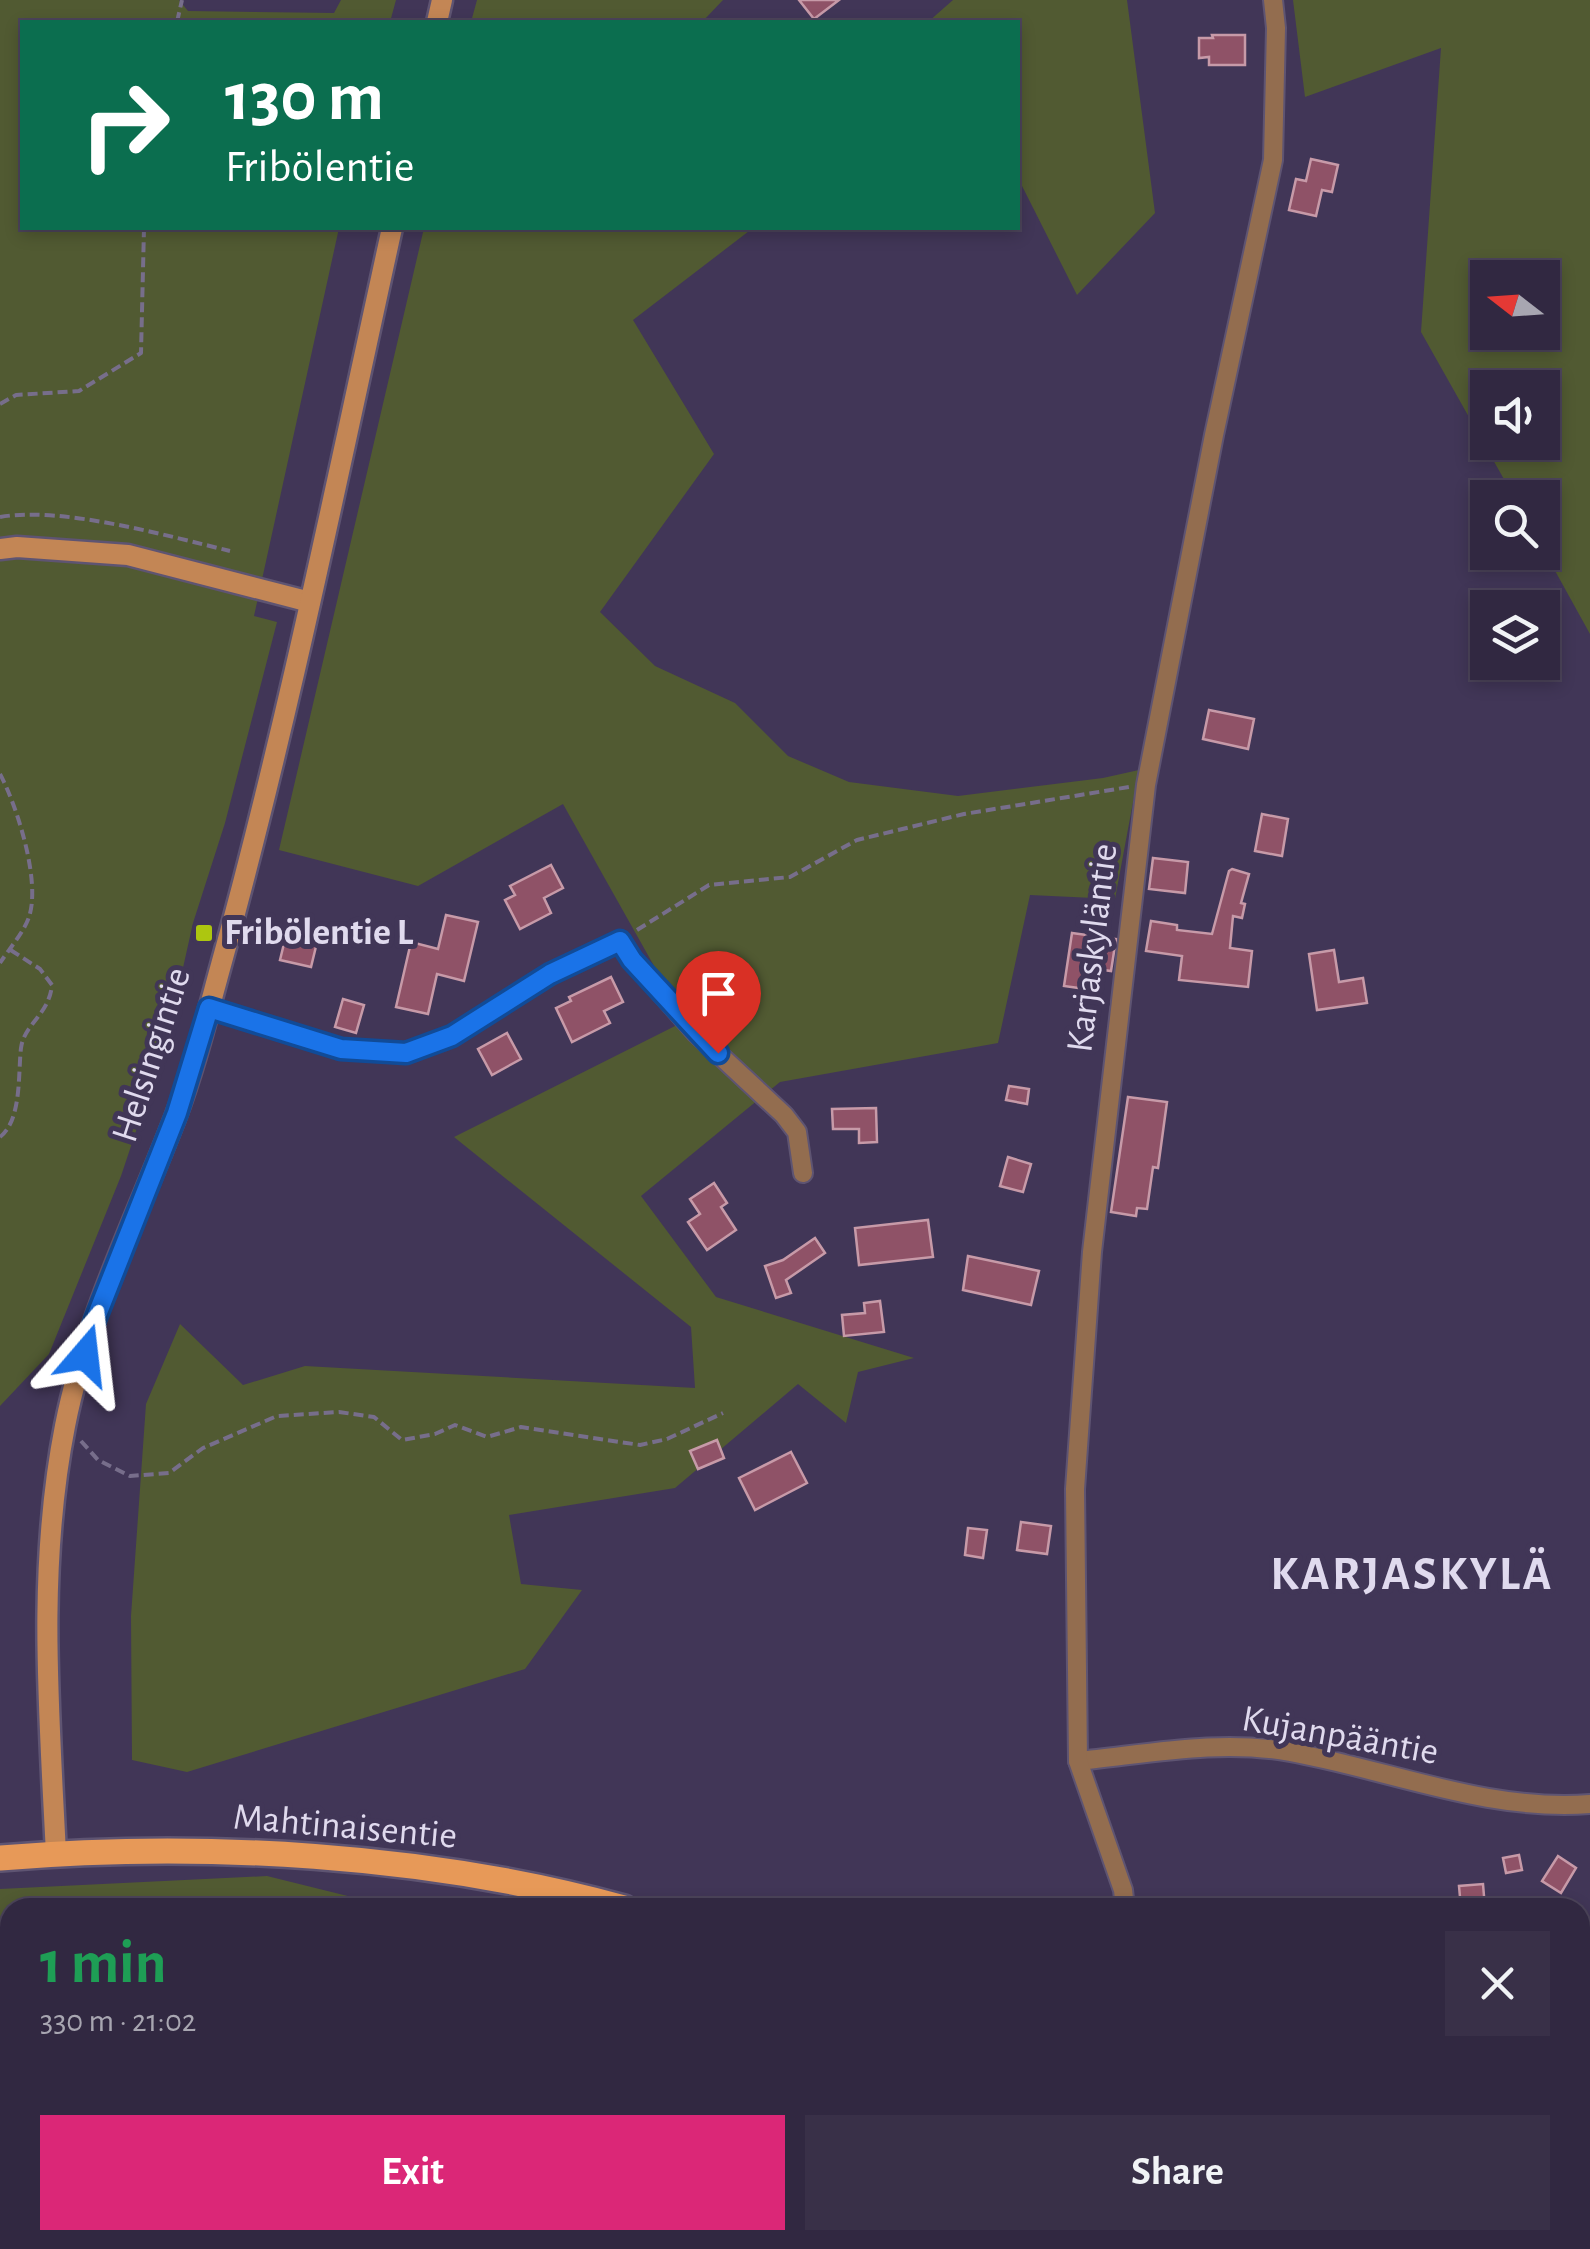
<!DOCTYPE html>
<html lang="en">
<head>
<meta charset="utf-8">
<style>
  :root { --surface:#312841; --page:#393048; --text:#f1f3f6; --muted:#a8a6b1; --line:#4c445a; --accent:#db2777 }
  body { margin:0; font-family:"Alegreya Sans",sans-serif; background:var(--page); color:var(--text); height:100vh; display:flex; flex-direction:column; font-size:38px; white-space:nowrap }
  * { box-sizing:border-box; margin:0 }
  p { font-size:32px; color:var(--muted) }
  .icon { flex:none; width:55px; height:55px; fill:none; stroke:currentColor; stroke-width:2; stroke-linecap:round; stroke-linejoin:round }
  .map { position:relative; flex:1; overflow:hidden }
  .details { position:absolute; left:0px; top:1898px; width:1590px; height:352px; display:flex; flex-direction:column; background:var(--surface); border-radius:30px 30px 0 0; box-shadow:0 5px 15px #0003,0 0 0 2px var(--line) }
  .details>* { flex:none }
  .guide { position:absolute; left:20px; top:20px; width:1000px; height:210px; border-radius:0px; box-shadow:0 5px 15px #0003,0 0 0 2px var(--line); background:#0b6e4f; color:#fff; overflow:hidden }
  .needle { width:65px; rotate:287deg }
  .buttons { position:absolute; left:1470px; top:260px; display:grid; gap:20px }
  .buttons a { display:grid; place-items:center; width:90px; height:90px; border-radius:0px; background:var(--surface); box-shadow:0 5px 15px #0003,0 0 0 2px var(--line); font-size:50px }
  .pin { position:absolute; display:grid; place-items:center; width:85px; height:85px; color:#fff; margin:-102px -42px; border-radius:50% 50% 50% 0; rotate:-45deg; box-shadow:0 0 10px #0007 }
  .pin .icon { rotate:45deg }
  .me { position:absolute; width:110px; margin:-55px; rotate:17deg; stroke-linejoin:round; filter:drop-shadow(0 0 8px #0008) }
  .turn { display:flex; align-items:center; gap:35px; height:210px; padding:0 40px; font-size:45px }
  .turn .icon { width:130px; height:130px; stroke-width:2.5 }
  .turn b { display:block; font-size:70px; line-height:85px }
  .round { display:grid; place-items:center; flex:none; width:105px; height:105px; border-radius:0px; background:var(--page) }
  .headline { display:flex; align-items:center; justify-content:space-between; height:170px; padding:0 40px }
  h1 { font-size:60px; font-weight:700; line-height:75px; color:#1e9e55 }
  .button { display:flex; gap:20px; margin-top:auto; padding:20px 40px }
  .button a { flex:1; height:115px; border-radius:0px; background:var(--accent); color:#fff; font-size:40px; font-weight:700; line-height:115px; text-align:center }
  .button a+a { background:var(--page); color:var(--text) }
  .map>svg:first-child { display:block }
  .green { fill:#515a32; fill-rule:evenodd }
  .building { fill:#8f5267; stroke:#c79aa8; stroke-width:2.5 }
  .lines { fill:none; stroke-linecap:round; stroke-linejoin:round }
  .street-casing { stroke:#5e5472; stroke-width:22 }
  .secondary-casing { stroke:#5e5472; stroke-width:25 }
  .primary-casing { stroke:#5e5472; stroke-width:30 }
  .path { stroke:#776e8b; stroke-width:4; stroke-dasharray:10 5; stroke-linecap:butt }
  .street { stroke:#936d4f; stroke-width:18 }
  .secondary { stroke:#c38655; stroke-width:20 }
  .primary { stroke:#e79958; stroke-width:25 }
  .route-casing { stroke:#114b97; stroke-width:25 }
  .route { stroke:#1a73e8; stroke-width:18 }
  .poi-dot { fill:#adc610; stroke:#413657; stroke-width:4 }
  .labels { text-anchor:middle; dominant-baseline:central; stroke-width:10; stroke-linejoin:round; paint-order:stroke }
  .poi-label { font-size:38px; font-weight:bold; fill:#e0daee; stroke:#413657; text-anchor:start }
  .street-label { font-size:38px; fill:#e0daee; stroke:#413657 }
  .district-label { font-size:48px; font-weight:bold; letter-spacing:2.5px; fill:#e0daee; stroke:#413657 }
</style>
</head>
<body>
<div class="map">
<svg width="1590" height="2249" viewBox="0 0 1590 2249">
  <rect width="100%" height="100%" fill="#413657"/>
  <g class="green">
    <path d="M0,0H179L188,11L334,13L341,0H396L390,22H22V228H339L254,616L277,622L225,823L193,923L168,1035L121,1176L49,1354L0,1406Z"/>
    <path d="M477,0H723L702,22H471Z"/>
    <path d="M953,0H1127L1155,213L1077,295L1018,178V22H928Z"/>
    <path d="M1293,0H1590V634L1543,549L1542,498L1514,497L1421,332L1441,48L1305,97ZM1488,278H1542V332H1488ZM1488,388H1542V442H1488Z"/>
    <path d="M424,228H753L633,320L714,454L600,612L655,666L735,703L788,756L849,782L958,796L1103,778L1139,770L1115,899L1030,895L998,1043L780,1082L641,1196L716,1297L914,1358L858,1372L846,1423L798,1384L675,1488L509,1515L521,1584L582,1590L525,1669L187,1772L132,1760L131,1616L146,1404L180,1324L243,1385L305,1366L695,1388L691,1327L454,1137L685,1021L563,804L418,886L279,850Z"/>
    <path d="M267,1876L392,1907L10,1908V2240H499L501,2249H0V1889Z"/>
  </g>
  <g class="building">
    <path d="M799,0H839L814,19Z"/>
    <path d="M1212,35H1245V65H1209V57L1199,58V38H1213Z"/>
    <path d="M1311,159L1338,165L1332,192L1322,190L1316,216L1289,210L1296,179L1306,181Z"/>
    <path d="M1209,710L1254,719L1248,749L1203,739Z"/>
    <path d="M1262,814L1288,819L1282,856L1255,851Z"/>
    <path d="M1153,858L1188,862L1185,893L1149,889Z"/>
    <path d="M551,865L563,888L544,898L551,913L520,929L505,900L515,895L510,886Z"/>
    <path d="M1232,869L1249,874L1241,903L1245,904L1242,918L1233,916L1230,948L1252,951L1248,987L1179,980L1182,956L1146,951L1151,921L1177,925V930L1212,934L1229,871Z"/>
    <path d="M446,915L478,922L464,981L437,974L428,1014L396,1007L411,942L438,949Z"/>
    <path d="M290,919L321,926L311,967L280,960Z"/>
    <path d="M1072,933L1116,939L1111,971L1089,968L1086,989L1064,986Z"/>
    <path d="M1334,950L1339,982L1363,978L1367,1003L1317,1010L1309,954Z"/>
    <path d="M611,977L623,1002L604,1011L610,1023L572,1042L556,1008L571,1001L569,997Z"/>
    <path d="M343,999L364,1005L356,1033L335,1027Z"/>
    <path d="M507,1033L521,1059L492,1075L478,1049Z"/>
    <path d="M1009,1086L1029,1089L1027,1104L1006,1100Z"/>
    <path d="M1128,1097L1167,1102L1158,1168L1153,1167L1147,1209L1137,1208L1136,1216L1111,1212Z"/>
    <path d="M876,1108L877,1142L859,1143V1129H833L832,1109Z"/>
    <path d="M1008,1157L1031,1164L1023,1192L1000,1186Z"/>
    <path d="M714,1183L727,1203L721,1207L736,1230L707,1250L688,1222L700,1214L690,1199Z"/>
    <path d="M928,1220L933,1257L859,1265L855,1228Z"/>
    <path d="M815,1238L825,1253L786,1280L791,1293L776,1298L765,1266L783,1260Z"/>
    <path d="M968,1256L1039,1271L1031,1305L963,1290Z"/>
    <path d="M880,1301L884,1332L844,1336L842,1315L865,1313L864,1303Z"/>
    <path d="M717,1440L724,1458L698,1469L690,1451Z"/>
    <path d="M791,1452L807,1483L755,1510L739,1478Z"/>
    <path d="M1021,1522L1051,1526L1047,1554L1017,1550Z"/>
    <path d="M968,1528L987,1530L983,1558L965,1555Z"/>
    <path d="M1519,1855L1522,1870L1506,1873L1503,1858Z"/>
    <path d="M1558,1856L1576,1868L1561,1893L1542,1881Z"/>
    <path d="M1483,1884L1485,1908H1461L1459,1886Z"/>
  </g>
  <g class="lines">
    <defs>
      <g id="street">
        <path d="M209,1008L341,1049L406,1053L452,1036L550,974L620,941L632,960L696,1033L784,1115L797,1132L803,1173"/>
        <path d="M1078,1761C1148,1754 1220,1739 1290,1752C1390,1770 1488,1812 1590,1804"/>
        <path d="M1125,1908L1123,1890L1078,1761L1075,1489L1092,1252L1146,785L1214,435L1273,160L1276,28L1273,0"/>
        <path d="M1056,2240L1057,2249"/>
      </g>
      <g id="secondary">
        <path d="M437,22L442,0"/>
        <path d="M0,549L17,547L128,555L310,602"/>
        <path d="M56,1854C49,1710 37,1568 65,1426C86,1319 136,1219 175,1118C194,1069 207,1016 221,965C288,722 338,474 392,228"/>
      </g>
      <g id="primary">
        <path d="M0,1858C202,1841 429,1854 624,1908"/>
        <path d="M1301,2240L1313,2249"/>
      </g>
    </defs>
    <use href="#street" class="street-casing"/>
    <use href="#secondary" class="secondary-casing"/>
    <use href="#primary" class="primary-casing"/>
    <g class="path">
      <path d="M177,22L182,0"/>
      <path d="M0,404L16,395L79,391L141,353L144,228"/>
      <path d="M0,517C62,506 168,536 230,551"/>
      <path d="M0,774C17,806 41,881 29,917C24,932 9,949 0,963"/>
      <path d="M637,930L709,885L790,877L857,840L964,814L1129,787"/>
      <path d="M0,1137C22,1120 18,1073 21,1048C24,1024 49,1015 52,985L40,969L9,949"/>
      <path d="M81,1441L98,1460L130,1476L169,1473L203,1448L277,1416L339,1412L374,1417L402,1440L435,1434L455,1425L487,1437L521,1427L640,1445L667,1439L723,1413"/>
      <path d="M0,1966L10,1961"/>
      <path d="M34,2240L35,2249"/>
    </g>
    <use href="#street" class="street"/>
    <use href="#secondary" class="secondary"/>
    <use href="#primary" class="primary"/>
  </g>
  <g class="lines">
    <defs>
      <path id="route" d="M85,1355L95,1320L177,1113L209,1008L341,1049L406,1053L452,1036L550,974L620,941L632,960L718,1053"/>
    </defs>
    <use href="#route" class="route-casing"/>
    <use href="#route" class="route"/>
  </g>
  <rect class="poi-dot" x="194" y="923" width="20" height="20" rx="5"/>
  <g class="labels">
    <g class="poi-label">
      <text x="224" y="933">Fribölentie L</text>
    </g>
    <g class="street-label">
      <text transform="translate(1093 948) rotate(-83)">Karjaskyläntie</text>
      <text transform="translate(152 1055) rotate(-72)">Helsingintie</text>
      <text transform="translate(1340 1736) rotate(10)">Kujanpääntie</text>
      <text transform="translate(345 1827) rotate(5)">Mahtinaisentie</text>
    </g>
    <g class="district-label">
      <text x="1412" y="1575">KARJASKYLÄ</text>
    </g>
  </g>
</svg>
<div class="buttons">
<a><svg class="needle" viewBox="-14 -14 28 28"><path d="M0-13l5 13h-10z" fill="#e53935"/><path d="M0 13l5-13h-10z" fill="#a8a6b1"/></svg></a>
<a><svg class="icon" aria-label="sound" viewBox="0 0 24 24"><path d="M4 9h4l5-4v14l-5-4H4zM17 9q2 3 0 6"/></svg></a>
<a><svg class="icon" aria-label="search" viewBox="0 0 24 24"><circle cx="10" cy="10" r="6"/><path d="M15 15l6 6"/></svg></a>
<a><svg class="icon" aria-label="layers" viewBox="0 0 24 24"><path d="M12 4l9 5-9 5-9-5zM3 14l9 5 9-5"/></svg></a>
</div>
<div class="pin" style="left:718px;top:1053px;background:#d93025"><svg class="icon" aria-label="arrive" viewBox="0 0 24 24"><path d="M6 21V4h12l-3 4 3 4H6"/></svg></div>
<svg class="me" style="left:85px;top:1355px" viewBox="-20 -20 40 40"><path d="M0-17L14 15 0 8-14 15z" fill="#1a73e8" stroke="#fff" stroke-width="4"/></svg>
<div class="guide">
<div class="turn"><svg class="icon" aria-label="right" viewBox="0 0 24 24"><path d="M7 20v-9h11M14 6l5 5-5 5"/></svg><div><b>130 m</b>Fribölentie</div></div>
</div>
<section class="details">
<div class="headline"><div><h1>1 min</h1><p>330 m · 21:02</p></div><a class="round"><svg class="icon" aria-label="close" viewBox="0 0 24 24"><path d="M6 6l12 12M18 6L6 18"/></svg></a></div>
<div class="button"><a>Exit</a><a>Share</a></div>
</section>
</div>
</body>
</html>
